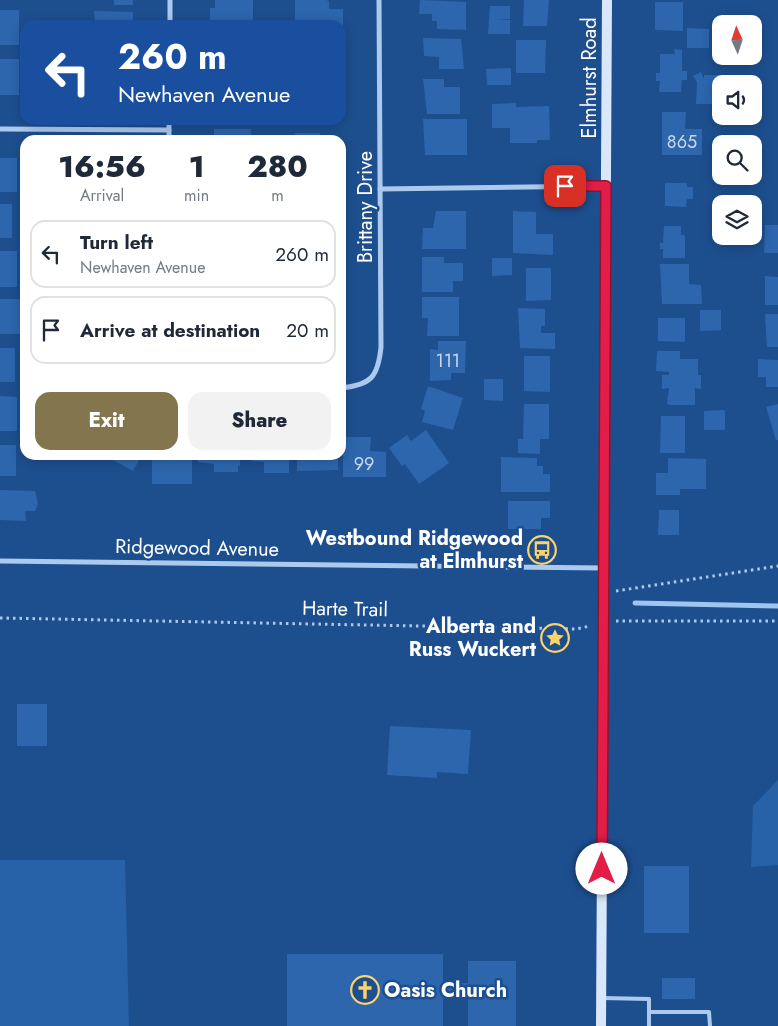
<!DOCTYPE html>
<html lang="en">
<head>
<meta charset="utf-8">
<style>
  :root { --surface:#fff; --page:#f2f2f3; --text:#1f2937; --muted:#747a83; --line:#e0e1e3; --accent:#83754e }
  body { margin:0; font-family:Jost,sans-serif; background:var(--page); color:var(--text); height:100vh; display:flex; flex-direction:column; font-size:19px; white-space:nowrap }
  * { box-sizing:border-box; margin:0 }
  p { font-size:16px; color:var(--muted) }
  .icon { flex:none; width:28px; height:28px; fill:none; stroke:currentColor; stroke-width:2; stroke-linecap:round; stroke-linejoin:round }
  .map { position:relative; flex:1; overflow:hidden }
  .details { position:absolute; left:20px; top:135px; width:326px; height:325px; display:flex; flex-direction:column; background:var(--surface); border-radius:15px; box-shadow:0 2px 12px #0003 }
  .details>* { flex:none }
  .banner { position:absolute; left:20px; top:20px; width:326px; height:105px; border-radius:15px; box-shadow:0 2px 12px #0003; background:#1a4fa0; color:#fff; overflow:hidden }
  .needle { width:32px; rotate:357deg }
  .controls { position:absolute; left:712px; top:15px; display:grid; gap:10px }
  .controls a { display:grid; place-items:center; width:50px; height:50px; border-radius:10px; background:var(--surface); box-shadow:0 2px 12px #0003; font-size:25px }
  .pin { position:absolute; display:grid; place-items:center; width:42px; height:42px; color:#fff; margin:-21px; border-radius:10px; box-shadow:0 2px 8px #0006 }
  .me { position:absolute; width:55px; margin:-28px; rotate:0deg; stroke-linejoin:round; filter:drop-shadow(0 0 4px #0008) }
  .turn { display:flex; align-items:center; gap:18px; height:105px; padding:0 15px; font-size:22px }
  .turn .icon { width:65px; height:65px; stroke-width:2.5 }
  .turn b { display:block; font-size:35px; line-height:42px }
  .eta { display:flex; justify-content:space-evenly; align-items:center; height:85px; text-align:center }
  .eta b { font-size:30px; font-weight:800; line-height:35px }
  .primary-button { display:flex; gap:10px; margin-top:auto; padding:10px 15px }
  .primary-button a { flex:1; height:58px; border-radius:15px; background:var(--accent); color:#fff; font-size:20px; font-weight:800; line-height:58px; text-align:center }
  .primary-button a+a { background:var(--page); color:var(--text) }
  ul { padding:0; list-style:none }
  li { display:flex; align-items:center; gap:15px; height:68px; margin:0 10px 8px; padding:0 5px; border:2px solid var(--line); border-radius:15px }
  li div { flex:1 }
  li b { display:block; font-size:19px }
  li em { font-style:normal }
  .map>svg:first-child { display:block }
  .green { fill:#2761a8 }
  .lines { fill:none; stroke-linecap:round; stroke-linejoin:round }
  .stream { stroke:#9fc4ef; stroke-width:5 }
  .building { fill:#2d66ad }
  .path { stroke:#accaed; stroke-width:3; stroke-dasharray:2.5 4; stroke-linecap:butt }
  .lane { stroke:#accaed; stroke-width:4 }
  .street { stroke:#accaed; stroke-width:5 }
  .secondary { stroke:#d8e7fa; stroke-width:10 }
  .route-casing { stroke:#92132f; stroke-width:12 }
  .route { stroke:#e11d48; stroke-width:9 }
  .labels { text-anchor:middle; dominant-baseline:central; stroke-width:5; stroke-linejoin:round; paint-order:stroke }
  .number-label { font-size:18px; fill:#cad9ea }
  .street-label { font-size:20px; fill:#fff; stroke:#1d4f8f }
  .poi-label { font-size:20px; font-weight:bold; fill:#fff; stroke:#1d4f8f; text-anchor:end }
</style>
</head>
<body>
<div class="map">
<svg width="778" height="1026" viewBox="0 0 778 1026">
  <rect width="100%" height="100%" fill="#1d4f8f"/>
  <g class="green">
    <path d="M778,780V865L751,867L753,806Z"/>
    <path d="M0,860H125L129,1026H0Z"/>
  </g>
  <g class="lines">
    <path class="stream" d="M635,603L778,606"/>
  </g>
  <g class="building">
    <rect x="114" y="0" width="19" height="5"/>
    <path d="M215,0H253V25H210V8H215Z"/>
    <path d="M295,0H326L329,1V9H343V32H341V25H295Z"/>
    <path d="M420,0L466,2V30L437,29V21H432V14H419Z"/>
    <path d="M524,0H549L547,26H523Z"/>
    <path d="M655,2H683V31L655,30Z"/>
    <path d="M490,6H510V19L494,20H510V34H488Z"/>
    <rect x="0" y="10" width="19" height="35"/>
    <path d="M94,11L133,12V25H92L95,23Z"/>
    <path d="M687,28L709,29V48H687Z"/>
    <path d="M423,38L461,39L464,69H439V57L424,56Z"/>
    <path d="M516,40H546L545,73H516Z"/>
    <path d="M674,49L682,50V71H687V80H682L681,92H659L660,81H656V73H660V54H675Z"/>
    <rect x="0" y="59" width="19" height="36"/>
    <path d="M511,68V85H487L486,69Z"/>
    <path d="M701,72L704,79V75H727V84H721V104H696L697,82L693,76Z"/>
    <rect x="20" y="75" width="5" height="23"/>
    <path d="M423,79H444V87H460V114H427Z"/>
    <path d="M516,103V107L549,106L550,140H537V143H510V128H492V104Z"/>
    <path d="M662,112H686L685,129H702V155H662Z"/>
    <path d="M423,119H467V155H425Z"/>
    <path d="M215,120H237V124L214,125Z"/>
    <rect x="309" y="120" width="25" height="2"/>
    <rect x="214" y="129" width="37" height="11"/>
    <rect x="295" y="133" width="25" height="7"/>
    <rect x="0" y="158" width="17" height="34"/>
    <path d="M665,183H687V187H693V199H687L686,207L665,206Z"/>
    <rect x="0" y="204" width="12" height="34"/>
    <path d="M436,211H466V249H422L423,228H433Z"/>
    <path d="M513,211L536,212V234H553V255L513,253Z"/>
    <path d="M765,225H778V253H764Z"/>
    <path d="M664,226H681V235H685V258H663V249H660V243H663Z"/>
    <rect x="0" y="251" width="17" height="36"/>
    <path d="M422,257H444V263H463V281H453V292H422Z"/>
    <path d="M492,258H512V275L492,276Z"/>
    <path d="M660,264H689V284L701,285L702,304H662Z"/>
    <path d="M526,268H551V300L526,301Z"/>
    <path d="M765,276L778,277V305H765Z"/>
    <path d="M422,297H459V336H427L428,318H422Z"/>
    <rect x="0" y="299" width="23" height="35"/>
    <path d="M518,308L545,309V326H541V333H555V349L520,348Z"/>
    <path d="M700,310H721V330L700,331Z"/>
    <path d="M765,314H778V347H767Z"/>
    <path d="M658,318H685V342L658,341Z"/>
    <path d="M438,341H466L465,373H451V380L430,381V349L438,350Z"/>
    <rect x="0" y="348" width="15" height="34"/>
    <path d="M657,351H680V359H698V375H701V389L695,388V405H669L667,403L669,388L662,389V375H669V372L656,371Z"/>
    <path d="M524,356H550V392L524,391Z"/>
    <path d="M758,359L778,360V387H766V377H758Z"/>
    <path d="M484,379H503V401L484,400Z"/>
    <path d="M428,386L463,398L453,430L422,422L425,411L421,409Z"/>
    <path d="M0,396L17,397V431H0Z"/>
    <path d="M524,404H549V439H540V454L518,453V439H523Z"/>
    <path d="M778,404V440H776L766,407Z"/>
    <path d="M725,410V430H704V411Z"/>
    <path d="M661,416H685V453H660Z"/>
    <path d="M426,430L449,463L419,484L405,464L402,466L389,448L407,435L411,441Z"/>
    <path d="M343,437H371L370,451L386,452V477H343Z"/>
    <rect x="0" y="445" width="16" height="31"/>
    <path d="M104,455H142L133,471Z"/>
    <rect x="152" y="455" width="40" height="29"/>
    <path d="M198,455H240V466H238V472H214V464L198,462Z"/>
    <path d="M251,455H289V473H264V462L251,461Z"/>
    <path d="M297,455H338V470L297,471Z"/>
    <path d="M501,457L537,458V466H543V474H550V492H501Z"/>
    <path d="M668,458L706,459V489H680V495H656V473H668Z"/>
    <path d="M0,490L35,491L38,504L35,511H25L26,521L0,520Z"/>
    <path d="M508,501H550V518H541V529H508Z"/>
    <path d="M659,510H679V535H658Z"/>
    <rect x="17" y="704" width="30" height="42"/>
    <path d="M390,726L471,730L468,774L437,772V778L387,775Z"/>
    <rect x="644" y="866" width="45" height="67"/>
    <path d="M287,954H443V983H468V961H516V1026H468V996H443V1026H287Z"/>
    <rect x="662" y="978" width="33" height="21"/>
  </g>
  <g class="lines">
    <g class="path">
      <path d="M616,591L778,566"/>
      <path d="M0,618L576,629L590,626"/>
      <path d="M616,621H778"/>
    </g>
    <g class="lane">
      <path d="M602,998L649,999V1026"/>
      <path d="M649,1012H709L710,1026"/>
    </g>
    <g class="street">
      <path d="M170,25V0"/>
      <path d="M0,129L169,130"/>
      <path d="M169,140V120"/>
      <path d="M380,189L607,186"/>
      <path d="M341,388C372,385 378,376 381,347L379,0"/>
      <path d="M0,561L603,568"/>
    </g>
    <path class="secondary" d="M601,1026L607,0"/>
  </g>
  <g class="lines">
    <defs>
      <path id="route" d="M565,186H606L602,869"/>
    </defs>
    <use href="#route" class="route-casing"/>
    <use href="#route" class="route"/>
  </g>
  <defs>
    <symbol id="bus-ring" viewBox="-11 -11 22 22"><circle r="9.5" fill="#1d4f8f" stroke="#fdd26b" stroke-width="1.5"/><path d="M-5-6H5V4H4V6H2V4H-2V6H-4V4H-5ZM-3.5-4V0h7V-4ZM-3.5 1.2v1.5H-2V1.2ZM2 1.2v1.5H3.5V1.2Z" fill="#fdd26b"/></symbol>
    <symbol id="sight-ring" viewBox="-11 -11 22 22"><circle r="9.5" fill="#1d4f8f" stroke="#fdd26b" stroke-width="1.5"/><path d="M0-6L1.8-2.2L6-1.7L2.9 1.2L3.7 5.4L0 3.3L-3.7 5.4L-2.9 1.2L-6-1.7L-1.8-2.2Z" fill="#fdd26b"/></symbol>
    <symbol id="church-ring" viewBox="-11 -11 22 22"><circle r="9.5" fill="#1d4f8f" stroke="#fdd26b" stroke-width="1.5"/><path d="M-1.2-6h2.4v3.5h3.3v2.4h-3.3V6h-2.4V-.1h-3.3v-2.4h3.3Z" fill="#fdd26b"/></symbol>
  </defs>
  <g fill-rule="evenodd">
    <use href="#bus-ring" x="526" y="534" width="32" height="32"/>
    <use href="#sight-ring" x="539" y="622" width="32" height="32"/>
    <use href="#church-ring" x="349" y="974" width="32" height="32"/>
  </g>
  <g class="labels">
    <g class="number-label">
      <text x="682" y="142">865</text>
      <text x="448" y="361">111</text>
      <text x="364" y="464">99</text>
    </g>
    <g class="street-label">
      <text transform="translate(589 78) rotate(-90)">Elmhurst Road</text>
      <text transform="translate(365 207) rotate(-90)">Brittany Drive</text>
      <text transform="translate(197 548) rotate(1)">Ridgewood Avenue</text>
      <text transform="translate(345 609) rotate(1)">Harte Trail</text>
    </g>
    <g class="poi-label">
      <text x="523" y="538">Westbound Ridgewood<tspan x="523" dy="23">at Elmhurst</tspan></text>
      <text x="536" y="626">Alberta and<tspan x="536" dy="23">Russ Wuckert</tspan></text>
      <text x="384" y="990" text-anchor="start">Oasis Church</text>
    </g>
  </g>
</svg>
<div class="controls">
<a><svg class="needle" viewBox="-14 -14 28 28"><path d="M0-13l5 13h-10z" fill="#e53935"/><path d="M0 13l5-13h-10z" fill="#747a83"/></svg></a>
<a><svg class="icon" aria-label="sound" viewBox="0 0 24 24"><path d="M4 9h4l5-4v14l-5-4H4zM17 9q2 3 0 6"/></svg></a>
<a><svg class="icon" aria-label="search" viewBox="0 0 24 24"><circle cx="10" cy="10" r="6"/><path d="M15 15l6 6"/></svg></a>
<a><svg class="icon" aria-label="layers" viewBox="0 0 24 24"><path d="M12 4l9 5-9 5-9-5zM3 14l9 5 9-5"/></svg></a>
</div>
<div class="pin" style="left:565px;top:186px;background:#d93025"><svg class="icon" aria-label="arrive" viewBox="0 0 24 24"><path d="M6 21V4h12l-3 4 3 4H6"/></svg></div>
<svg class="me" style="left:602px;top:869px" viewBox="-20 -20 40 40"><circle r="19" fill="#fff"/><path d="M0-13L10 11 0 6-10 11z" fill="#e11d48"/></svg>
<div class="banner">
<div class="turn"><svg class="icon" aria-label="left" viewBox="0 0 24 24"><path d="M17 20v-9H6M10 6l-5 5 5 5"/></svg><div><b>260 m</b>Newhaven Avenue</div></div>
</div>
<section class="details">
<div class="eta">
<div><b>16:56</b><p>Arrival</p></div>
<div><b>1</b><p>min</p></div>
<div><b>280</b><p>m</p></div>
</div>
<ul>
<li><svg class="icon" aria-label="left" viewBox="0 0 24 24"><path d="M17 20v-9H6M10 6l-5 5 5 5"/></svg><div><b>Turn left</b><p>Newhaven Avenue</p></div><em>260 m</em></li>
<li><svg class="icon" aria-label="arrive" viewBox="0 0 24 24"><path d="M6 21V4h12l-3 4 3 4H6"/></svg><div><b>Arrive at destination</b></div><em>20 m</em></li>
</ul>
<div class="primary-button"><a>Exit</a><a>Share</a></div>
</section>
</div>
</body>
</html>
